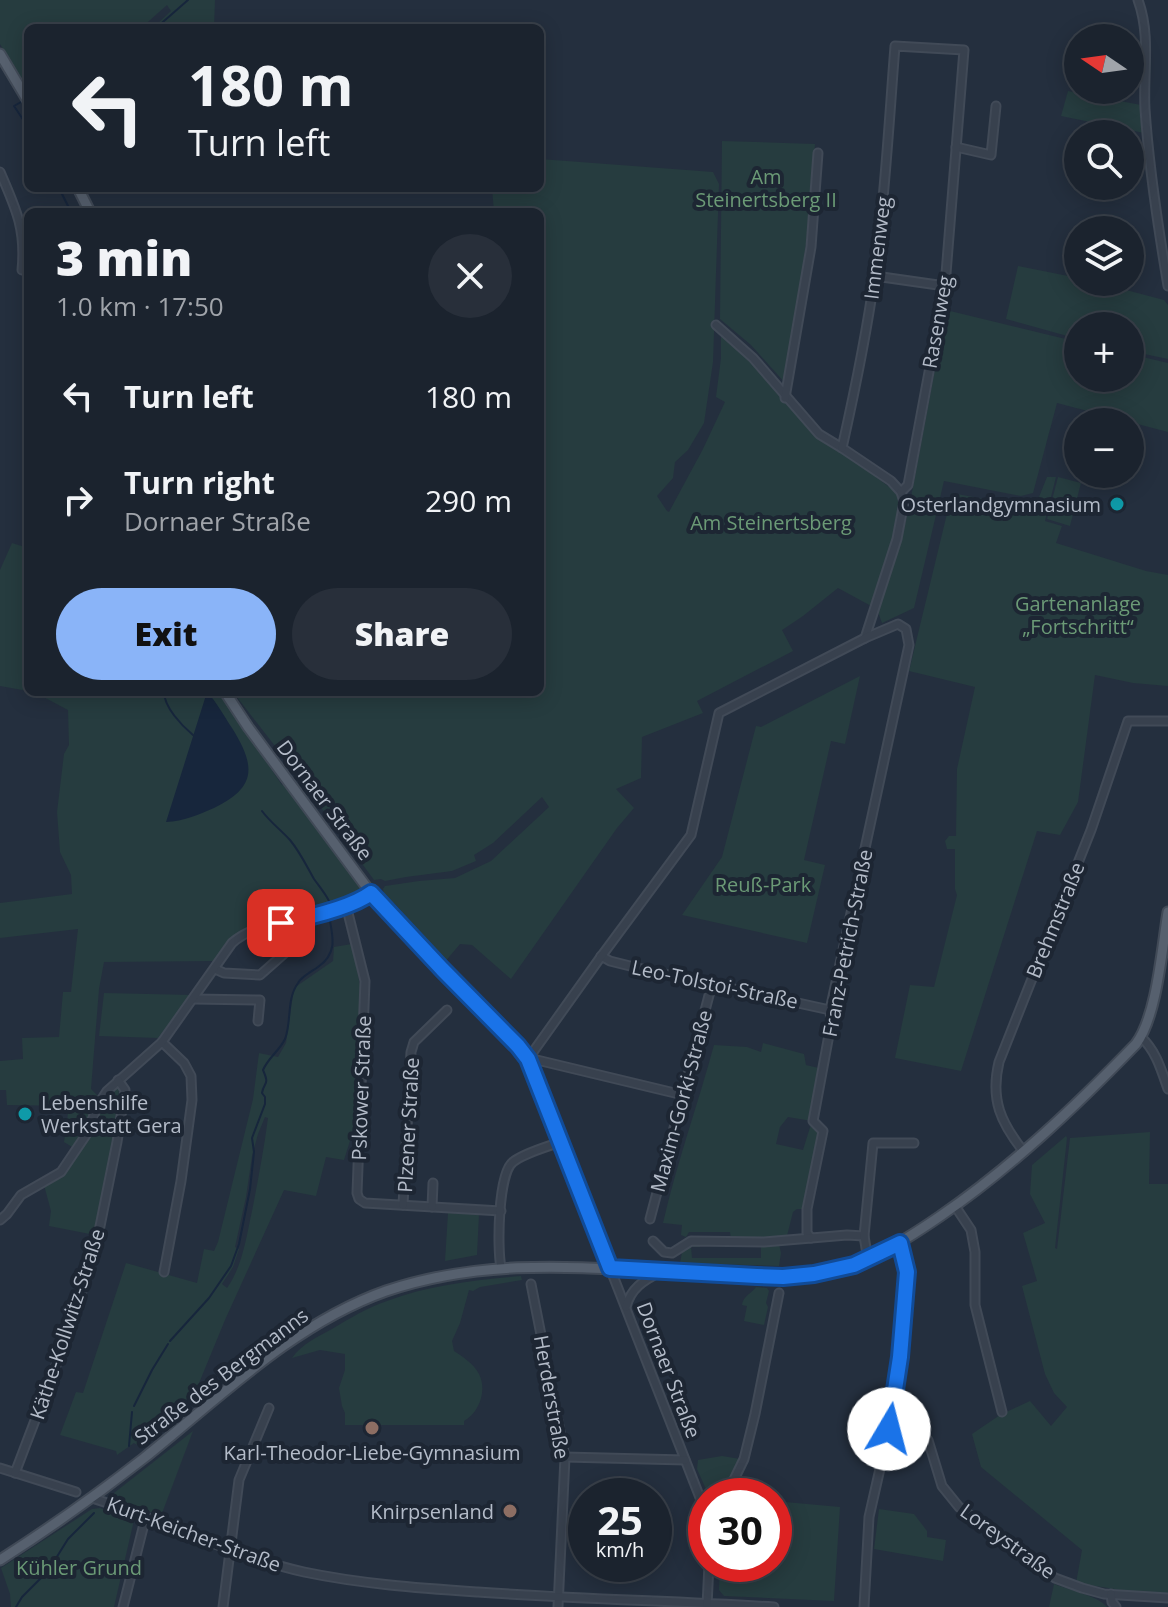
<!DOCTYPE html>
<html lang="en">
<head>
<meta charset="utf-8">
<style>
  :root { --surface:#1b232e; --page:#282f3a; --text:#f1f3f6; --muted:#a0a4aa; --line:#39404a; --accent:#8ab4f8 }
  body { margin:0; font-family:"Open Sans",sans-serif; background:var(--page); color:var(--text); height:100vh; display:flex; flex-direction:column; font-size:30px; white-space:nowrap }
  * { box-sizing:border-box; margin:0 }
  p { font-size:26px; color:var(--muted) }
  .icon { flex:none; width:44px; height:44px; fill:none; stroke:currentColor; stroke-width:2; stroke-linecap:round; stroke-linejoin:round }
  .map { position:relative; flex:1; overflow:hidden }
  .drawer { position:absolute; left:24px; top:208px; width:520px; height:488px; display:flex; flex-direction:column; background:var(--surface); border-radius:12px; box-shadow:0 4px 20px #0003,0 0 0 2px var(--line) }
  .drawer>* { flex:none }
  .top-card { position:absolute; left:24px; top:24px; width:520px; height:168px; border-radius:12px; box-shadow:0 4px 20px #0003,0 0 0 2px var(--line); background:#1b232e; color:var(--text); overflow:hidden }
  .needle { width:52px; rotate:283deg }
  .controls { position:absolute; left:1064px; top:24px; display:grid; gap:16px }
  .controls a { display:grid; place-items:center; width:80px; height:80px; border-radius:50%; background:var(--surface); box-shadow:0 4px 20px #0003,0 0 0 2px var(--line); font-size:40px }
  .speed { position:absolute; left:568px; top:1478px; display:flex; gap:16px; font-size:40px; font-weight:700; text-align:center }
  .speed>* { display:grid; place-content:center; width:104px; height:104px; border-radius:50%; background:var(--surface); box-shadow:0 4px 20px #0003,0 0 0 2px var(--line); line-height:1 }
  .speed small { font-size:20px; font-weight:400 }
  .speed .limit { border:12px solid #d22; background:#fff; color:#111 }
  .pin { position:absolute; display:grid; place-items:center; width:68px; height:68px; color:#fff; margin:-34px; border-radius:16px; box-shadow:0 4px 12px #0006 }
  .me { position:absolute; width:88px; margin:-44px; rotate:8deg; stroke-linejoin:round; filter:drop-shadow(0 0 6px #0008) }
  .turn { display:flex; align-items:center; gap:28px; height:168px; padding:0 32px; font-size:36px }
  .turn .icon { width:104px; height:104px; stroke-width:2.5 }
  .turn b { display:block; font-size:56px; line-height:68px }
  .round { display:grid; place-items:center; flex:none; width:84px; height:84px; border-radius:42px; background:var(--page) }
  .headline { display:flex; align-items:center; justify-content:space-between; height:136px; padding:0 32px }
  h1 { font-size:48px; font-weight:800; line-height:60px }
  .action { display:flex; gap:16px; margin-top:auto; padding:16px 32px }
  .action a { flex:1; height:92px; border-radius:48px; background:var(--accent); color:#111; font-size:32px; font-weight:800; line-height:92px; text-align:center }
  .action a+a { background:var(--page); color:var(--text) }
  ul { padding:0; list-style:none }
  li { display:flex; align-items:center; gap:24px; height:104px; padding:0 32px }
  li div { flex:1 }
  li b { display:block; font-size:30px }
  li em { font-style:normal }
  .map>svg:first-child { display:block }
  .green { fill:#263c3f; fill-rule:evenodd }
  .water { fill:#17263c }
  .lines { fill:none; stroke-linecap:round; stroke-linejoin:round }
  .stream { stroke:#17263c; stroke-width:2 }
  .minor-casing { stroke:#414a57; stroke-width:11 }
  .major-casing { stroke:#414a57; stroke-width:13 }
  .minor { stroke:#38414e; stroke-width:7 }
  .major { stroke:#56606e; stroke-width:9 }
  .route-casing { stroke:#114b97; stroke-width:20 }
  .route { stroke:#1a73e8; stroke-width:14 }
  .culture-dot { fill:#0f9aa8; stroke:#1d2633; stroke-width:3 }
  .education-dot { fill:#8d6e63; stroke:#1d2633; stroke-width:3 }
  .labels { text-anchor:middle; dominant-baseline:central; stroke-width:8; stroke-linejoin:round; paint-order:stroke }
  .park-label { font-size:20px; fill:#6b9a76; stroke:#1d2633 }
  .street-label { font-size:20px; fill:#b4bcc9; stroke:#1d2633 }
  .poi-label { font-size:20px; fill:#b4bcc9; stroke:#1d2633; text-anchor:end }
</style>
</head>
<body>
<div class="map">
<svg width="1168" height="1607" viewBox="0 0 1168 1607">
  <rect width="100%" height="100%" fill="#242f3e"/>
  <g class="green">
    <path d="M0,0H215L214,28H153L171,11L167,5L141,28H28V83L24,84L0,44Z"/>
    <path d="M1068,91L1141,105L1144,133L1061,116Z"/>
    <path d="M722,141L815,144L806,244L786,384L751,345L720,319Z"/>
    <path d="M540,159L713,172L719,184L713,362L704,423L688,450L675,462L673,478L657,496L667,511L669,512L703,449L725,402L716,397L721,358V333L749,358L800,418L824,442L854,460L893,490L900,498L903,506L895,538L873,607L838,588L803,616L782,630L793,651L697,701L703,713L642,737L641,778L616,789L634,808L617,828L511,979L472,945L460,944L444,963L397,906L384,894L383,889L385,886L419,881L455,878L491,861L549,807L542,797L493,843L474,855L476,861L452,871L406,877L385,881L381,879L374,880L292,768L233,692H540V212H494L492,188H540Z"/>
    <path d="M1018,266L1078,278V282H1096L1164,300L1168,305V359L1130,351V326H1078V339L1006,319Z"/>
    <path d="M946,310L1078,342V378H1130V354L1168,363V432L1057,403L1033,493L1021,496L944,481L914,608L882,623L877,609L901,540L909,508Z"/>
    <path d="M1047,477H1056L1045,521L1062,526L1056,543L1146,571L1168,575V686L1133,683L1095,675L1078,802L1060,835L1037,831L961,1071L895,1058L910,985L934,987L957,895L955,889V849H947L945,841L949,836H956L957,769L975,687L909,671L952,493L1021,506L1037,502Z"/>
    <path d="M1058,477L1081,483L1070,526L1047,519Z"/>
    <path d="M12,543L28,548V691L0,686V570Z"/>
    <path d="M860,676L845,744L831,741L804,860L825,865L807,943L682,915L722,857L756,726L761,727Z"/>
    <path d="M32,692H219L282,785L284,784L365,889L361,892L249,927L226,945L215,961L104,962L99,989L91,1089L98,1096L84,1133L74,1148L64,1142L69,1106L7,1105L6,1090H0V1061L23,1059L22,1038L59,1037L63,992H71L78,929L0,938V903L72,894L71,875L60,852L57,812L64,754L69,745L68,710L38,694Z"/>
    <path d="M352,944L360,985V1006L354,1128L344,1160L326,1157L316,1196L284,1190L225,1320L190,1405L139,1446L134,1443L117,1455L116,1451L60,1435L76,1392L83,1393L126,1263L197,1283L204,1249L214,1251L218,1242L253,1099L259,1053L278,1057L286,1043L294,988L333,961L334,947ZM265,1117L268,1118C264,1149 258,1180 252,1211C246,1238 243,1265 227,1288L222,1284L233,1267L239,1249L235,1247L246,1197L252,1156L258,1134Z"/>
    <path d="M104,993L193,995L158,1038L99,1036Z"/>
    <path d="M763,1043L804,1054L806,1065L823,1069L813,1120L823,1131L807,1209H797L793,1212L786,1240L731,1239L730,1232H689L686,1237L681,1235L682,1225L663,1223C677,1162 698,1104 714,1045L747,1047L761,1052ZM788,1117L812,1121L803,1150L776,1144L780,1127Z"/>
    <path d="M116,1087L119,1090L112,1147L95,1235L49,1226L51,1211L44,1185L63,1174L76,1157L106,1098L112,1090Z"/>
    <path d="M1150,1132L1149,1184H1168V1593L1127,1591L1076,1583L1082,1550L981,1467L972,1434L1000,1415L1030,1401L1051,1426L1067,1407L1054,1393L1045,1374L1022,1286L1037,1281L1023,1233L1045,1223L1030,1194L1032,1165L1066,1136L1067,1138L1055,1248L1057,1249L1070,1138Z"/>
    <path d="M448,1213L479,1214L477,1255L445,1261Z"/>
    <path d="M700,1242V1247H691L692,1258H761V1247H752V1244H779L781,1253L779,1266L680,1263L683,1247Z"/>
    <path d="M521,1276L522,1280L480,1287L473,1291L469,1290L460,1323L452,1341L454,1351C463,1357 473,1363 479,1374C487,1390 480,1412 464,1421V1425H345V1413L342,1406L339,1388L345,1370V1354L320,1350L292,1358C302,1344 317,1337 332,1329C350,1318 367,1308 387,1301C429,1285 476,1280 521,1276Z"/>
    <path d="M756,1287L767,1288L769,1291L766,1303L768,1307L764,1325L744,1321L747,1306L742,1305C743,1296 751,1294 756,1287Z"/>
    <path d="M193,1431L161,1516L114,1499V1493Z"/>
    <path d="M722,1456L740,1459L725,1493L722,1496H709L697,1469L698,1460Z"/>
    <path d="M774,1501L840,1507L834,1601L724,1596L719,1590L720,1564H774Z"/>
    <path d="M100,1508L134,1520L114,1607H11L10,1594L1,1568L92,1509Z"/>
    <path d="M879,1509L914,1514L927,1531V1537L946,1540L943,1561L874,1549Z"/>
    <path d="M1054,1584C1070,1590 1098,1596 1107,1607H1049Z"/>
  </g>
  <path class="water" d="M207,692C216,701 224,716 232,728C255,765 258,787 214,808C198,815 184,821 166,822Z"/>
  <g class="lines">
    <g class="stream">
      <path d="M156,28L188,0"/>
      <path d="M21,102L14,106L28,127"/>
      <path d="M59,188L71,212"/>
      <path d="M164,692C164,707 182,726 193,735"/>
      <path d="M262,811C270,822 281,830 290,840C300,852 306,865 314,879C319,886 325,893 329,901"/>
      <path d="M170,1341L209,1298L231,1266L239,1244L250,1189L254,1152L252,1138L265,1104V1097L262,1093C264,1081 270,1086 263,1070C268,1058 280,1050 285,1039C292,1021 286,1000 298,983C302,976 311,972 318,967C338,953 333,937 329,916"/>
      <path d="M134,1406L152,1370L168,1344"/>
      <path d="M129,1446L132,1412"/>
      <path d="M16,1607L22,1597L48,1571L68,1539L94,1513"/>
    </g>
    <defs>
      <g id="minor">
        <path d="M1138,0C1151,35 1143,73 1145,109C1149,169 1158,227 1168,286"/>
        <path d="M956,147L991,155L996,106"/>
        <path d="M0,172C16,209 26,229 22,270"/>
        <path d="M875,276L945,286"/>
        <path d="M716,325L753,358L819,434L842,448L891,481L901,492L904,502L897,539L865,638"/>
        <path d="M785,398L811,247L818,153"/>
        <path d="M842,448C855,390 867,332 875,273C885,197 889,122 895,46L964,50L945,286L908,485L901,492"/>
        <path d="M346,905L365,981L357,1193L359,1199L365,1203L501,1211"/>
        <path d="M601,956L610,961L638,968L830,1010"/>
        <path d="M215,969L224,973L260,975L303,937L306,918"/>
        <path d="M194,999L260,1000L258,1021"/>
        <path d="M1141,1037C1156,1051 1161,1069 1168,1089"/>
        <path d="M162,1042L184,1063L191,1076L192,1100L181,1181L164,1272"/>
        <path d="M528,1059L600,958L691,835L719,713L865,638L898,624L906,629L909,645L830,1010L831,1024L813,1121L823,1131L807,1209V1233L811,1238"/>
        <path d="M528,1059L537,1060L683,1095"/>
        <path d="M1024,1152C1001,1123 990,1100 999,1062L1091,830L1128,721H1168"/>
        <path d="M403,1205L411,1052L414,1042L447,1010"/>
        <path d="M955,1206L971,1230L975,1252V1305L1002,1412"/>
        <path d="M432,1207L433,1183"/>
        <path d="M650,1219L712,984"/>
        <path d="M0,1220L7,1214L21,1195L61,1172L86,1135L98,1105L107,1091L162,1042L232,943C248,929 265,927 286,922C309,917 353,907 371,893"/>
        <path d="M653,1241L664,1252L672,1253L691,1241L764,1242L847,1235L864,1236"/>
        <path d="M868,1260L864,1236L873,1143H914"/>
        <path d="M501,1267C497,1249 498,1173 513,1162C524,1153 547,1147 560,1142"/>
        <path d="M610,1268L706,1513"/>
        <path d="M531,1284L565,1457L558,1607"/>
        <path d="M626,1307C631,1288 643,1281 660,1272"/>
        <path d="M889,1429L928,1440L942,1486L959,1507L1055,1578L1082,1588L1104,1594L1168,1598"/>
        <path d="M565,1457L685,1460"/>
        <path d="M0,1468L76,1492"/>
        <path d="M15,1473L69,1331L95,1251L117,1142L125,1090L118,1080"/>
        <path d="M726,1496L744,1459L755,1414L779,1293"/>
        <path d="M92,1498C163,1520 231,1556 304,1572C361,1584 420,1588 478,1592C577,1599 676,1601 774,1607"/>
        <path d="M1111,1594L1112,1602L1116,1607"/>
        <path d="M707,1606L709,1564"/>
        <path d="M123,1607L146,1516"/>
        <path d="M223,1607L239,1480L269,1408"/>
        <path d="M864,1607L869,1517L889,1429L900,1357L907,1272L900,1243"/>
      </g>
      <g id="major">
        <path d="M0,54L28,101"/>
        <path d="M78,188L90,212"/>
        <path d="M225,692L248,727L371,893L442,969L518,1046L528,1059L610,1268"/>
        <path d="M0,1560C50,1528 98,1494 144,1458C220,1397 293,1324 386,1291C495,1254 599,1270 711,1274C746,1276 781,1280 816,1274C863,1267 901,1243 939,1217C1012,1167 1075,1107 1136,1044C1157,1016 1162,948 1168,912"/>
      </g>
    </defs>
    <use href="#minor" class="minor-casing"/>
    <use href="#major" class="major-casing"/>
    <use href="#minor" class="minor"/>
    <use href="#major" class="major"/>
  </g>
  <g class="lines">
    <defs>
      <path id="route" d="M281,923C306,918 351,908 371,893L442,969L518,1046L528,1059L610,1268L757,1276L783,1277L814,1274L854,1265L900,1243L907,1272L900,1357L889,1429"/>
    </defs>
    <use href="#route" class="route-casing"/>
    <use href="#route" class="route"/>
  </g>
  <g class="culture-dot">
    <circle cx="1117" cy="504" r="8"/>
    <circle cx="25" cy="1114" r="8"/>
  </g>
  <g class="education-dot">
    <circle cx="372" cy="1428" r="8"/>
    <circle cx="510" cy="1511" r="8"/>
  </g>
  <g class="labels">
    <g class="park-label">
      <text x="766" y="176">Am<tspan x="766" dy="23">Steinertsberg II</tspan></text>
      <text x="771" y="522">Am Steinertsberg</text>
      <text x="1078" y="603">Gartenanlage<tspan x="1078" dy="23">„Fortschritt“</tspan></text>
      <text x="763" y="884">Reuß-Park</text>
      <text x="79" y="1567">Kühler Grund</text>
    </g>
    <g class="street-label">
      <text transform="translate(877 248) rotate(-83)">Immenweg</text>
      <text transform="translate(937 322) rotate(-80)">Rasenweg</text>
      <text transform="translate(325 800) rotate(53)">Dornaer Straße</text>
      <text transform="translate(1055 920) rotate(-68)">Brehmstraße</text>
      <text transform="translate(847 943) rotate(-79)">Franz-Petrich-Straße</text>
      <text transform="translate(715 984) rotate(12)">Leo-Tolstoi-Straße</text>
      <text transform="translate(361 1088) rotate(-88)">Pskower Straße</text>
      <text transform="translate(681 1101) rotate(-75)">Maxim-Gorki-Straße</text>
      <text transform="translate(408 1125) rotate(-87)">Plzener Straße</text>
      <text transform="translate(67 1324) rotate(-72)">Käthe-Kollwitz-Straße</text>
      <text transform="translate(669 1370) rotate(69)">Dornaer Straße</text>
      <text transform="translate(221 1376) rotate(-37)">Straße des Bergmanns</text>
      <text transform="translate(552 1397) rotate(80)">Herderstraße</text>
      <text transform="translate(194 1534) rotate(20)">Kurt-Keicher-Straße</text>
      <text transform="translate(1008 1541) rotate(36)">Loreystraße</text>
    </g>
    <g class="poi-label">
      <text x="1101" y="504">Osterlandgymnasium</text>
      <text x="41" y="1102" text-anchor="start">Lebenshilfe<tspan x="41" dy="23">Werkstatt Gera</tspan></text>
      <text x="372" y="1452" text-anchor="middle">Karl-Theodor-Liebe-Gymnasium</text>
      <text x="494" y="1511">Knirpsenland</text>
    </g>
  </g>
</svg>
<div class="controls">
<a><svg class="needle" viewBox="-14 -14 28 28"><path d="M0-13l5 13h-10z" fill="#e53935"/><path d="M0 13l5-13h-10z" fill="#a0a4aa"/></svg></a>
<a><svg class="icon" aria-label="search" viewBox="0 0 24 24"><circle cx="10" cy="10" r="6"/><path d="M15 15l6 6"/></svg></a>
<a><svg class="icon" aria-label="layers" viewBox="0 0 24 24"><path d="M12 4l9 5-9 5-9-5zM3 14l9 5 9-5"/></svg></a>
<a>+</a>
<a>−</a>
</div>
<div class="speed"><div>25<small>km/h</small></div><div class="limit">30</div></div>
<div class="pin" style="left:281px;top:923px;background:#d93025"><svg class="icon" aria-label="arrive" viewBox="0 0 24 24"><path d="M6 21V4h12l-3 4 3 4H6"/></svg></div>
<svg class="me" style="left:889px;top:1429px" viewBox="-20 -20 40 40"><circle r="19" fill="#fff"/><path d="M0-13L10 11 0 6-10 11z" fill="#1a73e8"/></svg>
<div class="top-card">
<div class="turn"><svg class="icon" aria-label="left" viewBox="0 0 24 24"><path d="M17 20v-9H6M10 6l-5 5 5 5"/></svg><div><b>180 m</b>Turn left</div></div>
</div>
<section class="drawer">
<div class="headline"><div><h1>3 min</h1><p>1.0 km · 17:50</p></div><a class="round"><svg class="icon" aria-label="close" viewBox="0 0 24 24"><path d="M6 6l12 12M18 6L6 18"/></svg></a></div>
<ul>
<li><svg class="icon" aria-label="left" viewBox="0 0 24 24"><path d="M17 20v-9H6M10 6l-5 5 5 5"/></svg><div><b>Turn left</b></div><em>180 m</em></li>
<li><svg class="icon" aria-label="right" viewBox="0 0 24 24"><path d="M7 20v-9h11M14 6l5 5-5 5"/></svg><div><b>Turn right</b><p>Dornaer Straße</p></div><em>290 m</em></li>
</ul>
<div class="action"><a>Exit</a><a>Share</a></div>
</section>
</div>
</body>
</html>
